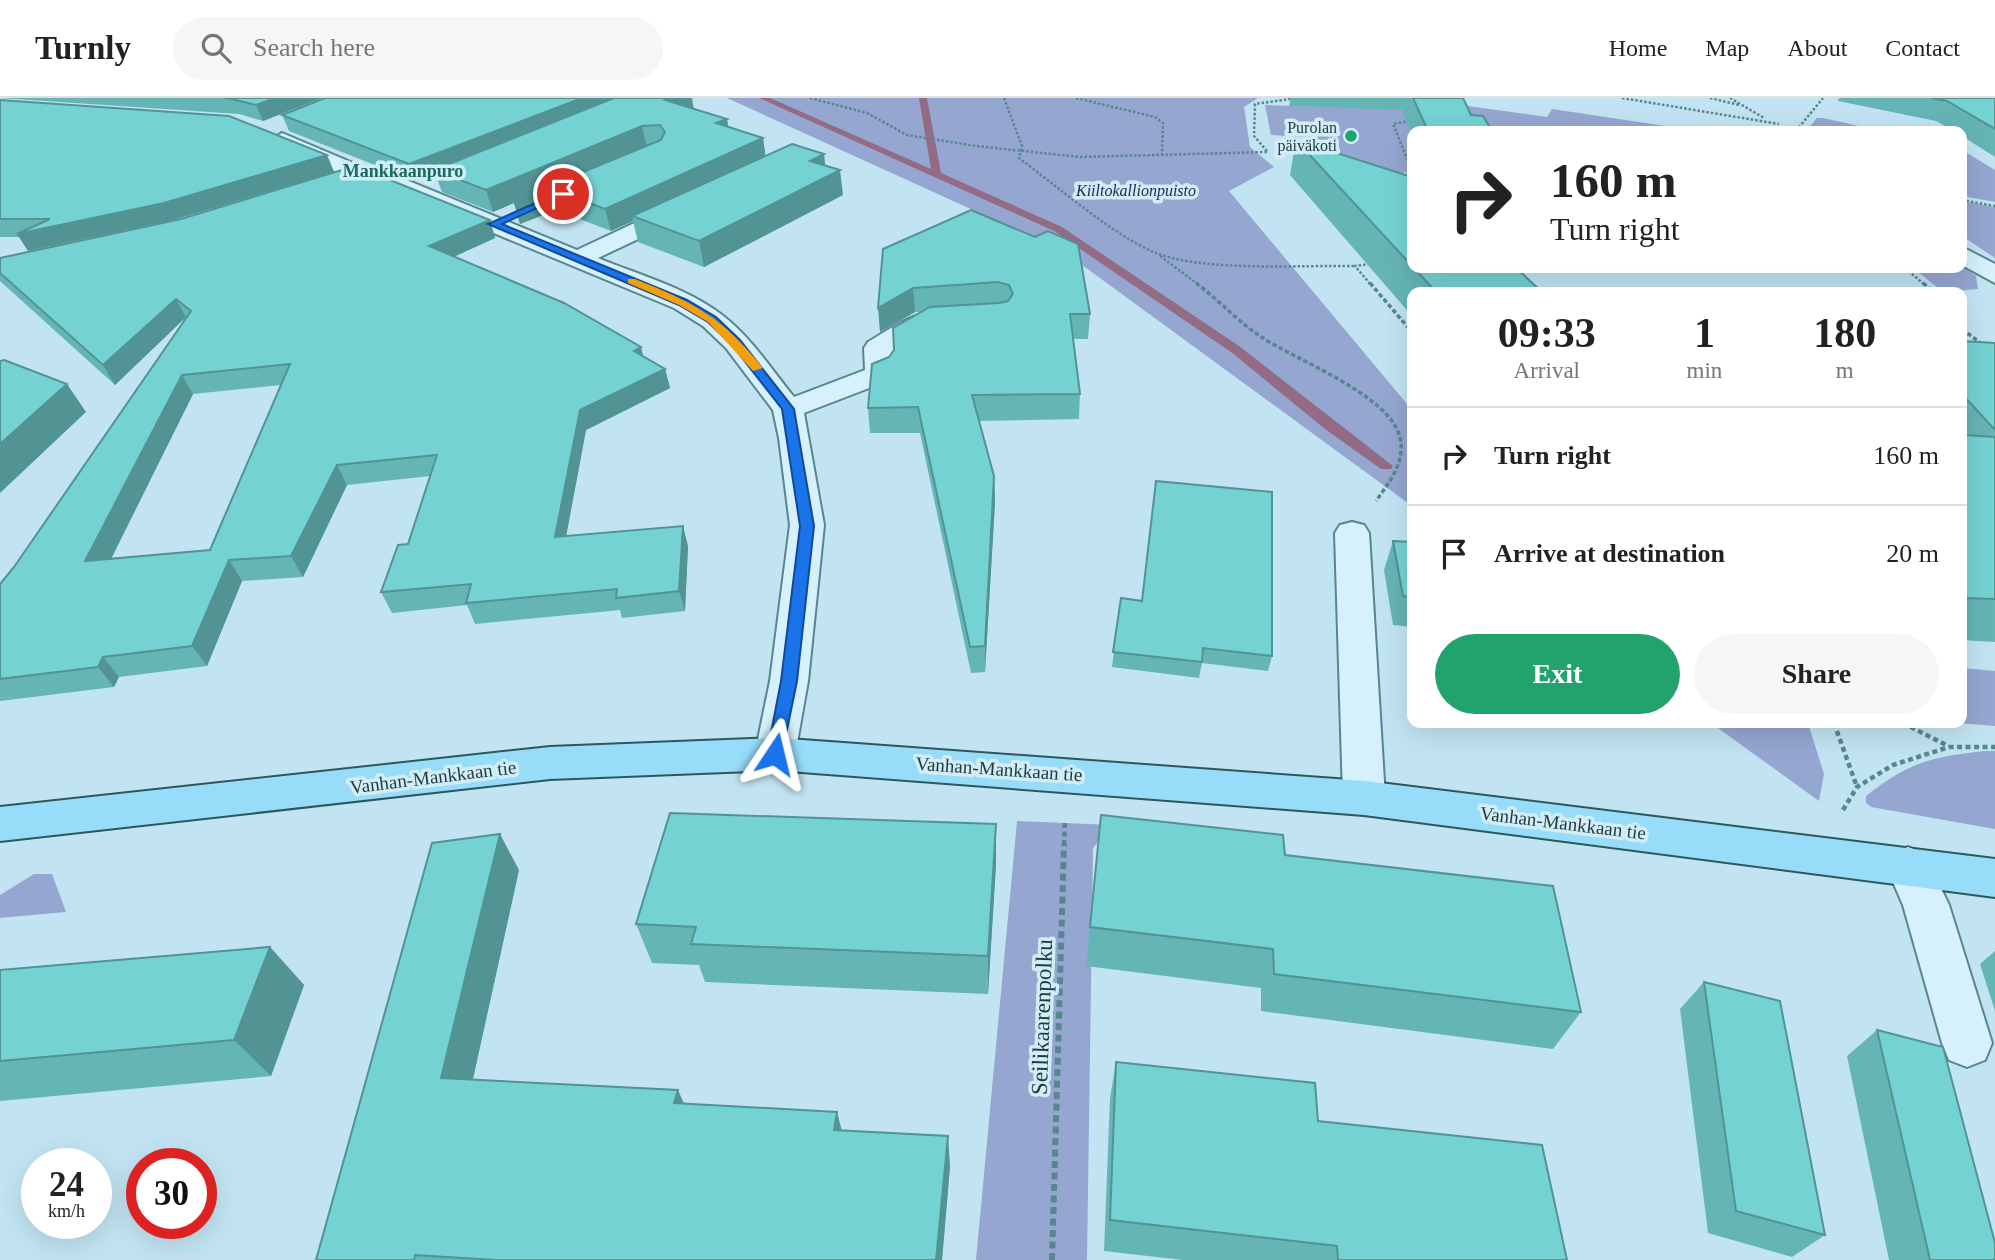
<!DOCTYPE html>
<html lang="en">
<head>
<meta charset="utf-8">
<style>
  :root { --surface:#fff; --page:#f6f6f6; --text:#222; --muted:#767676; --line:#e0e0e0; --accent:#22a26d }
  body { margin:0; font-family:"Times New Roman",serif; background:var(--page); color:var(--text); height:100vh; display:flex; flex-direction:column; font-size:26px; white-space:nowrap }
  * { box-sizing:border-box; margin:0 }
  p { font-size:23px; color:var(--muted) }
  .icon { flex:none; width:38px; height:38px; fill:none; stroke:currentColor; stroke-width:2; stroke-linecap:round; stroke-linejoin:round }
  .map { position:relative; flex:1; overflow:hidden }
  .sheet { position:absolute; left:1407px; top:189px; width:560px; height:441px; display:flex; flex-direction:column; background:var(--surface); border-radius:14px; box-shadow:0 7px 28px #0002 }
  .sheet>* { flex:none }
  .guide { position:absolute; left:1407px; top:28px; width:560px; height:147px; border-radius:14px; box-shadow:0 7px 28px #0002; background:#fff; color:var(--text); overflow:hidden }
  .speed { position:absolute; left:21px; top:1050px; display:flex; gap:14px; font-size:35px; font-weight:700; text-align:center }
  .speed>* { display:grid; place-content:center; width:91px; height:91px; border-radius:50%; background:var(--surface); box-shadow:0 7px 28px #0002; line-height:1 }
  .speed small { font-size:18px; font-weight:400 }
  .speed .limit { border:10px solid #d22; background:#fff; color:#111 }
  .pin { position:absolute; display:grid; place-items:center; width:60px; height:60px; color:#fff; margin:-30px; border:4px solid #fff; border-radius:50%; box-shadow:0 2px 7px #0007 }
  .me { position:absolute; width:77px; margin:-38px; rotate:10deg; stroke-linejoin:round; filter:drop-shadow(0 0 5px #0008) }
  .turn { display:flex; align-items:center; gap:24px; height:147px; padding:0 28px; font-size:32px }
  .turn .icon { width:91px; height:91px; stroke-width:2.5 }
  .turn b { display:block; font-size:49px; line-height:60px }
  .eta { display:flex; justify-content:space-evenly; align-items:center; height:119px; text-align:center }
  .eta b { font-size:42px; font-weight:800; line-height:49px }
  .action { display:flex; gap:14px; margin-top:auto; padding:14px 28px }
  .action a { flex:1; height:80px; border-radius:42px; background:var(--accent); color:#fff; font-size:28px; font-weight:800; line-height:80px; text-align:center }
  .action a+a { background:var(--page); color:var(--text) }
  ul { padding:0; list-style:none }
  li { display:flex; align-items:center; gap:21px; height:98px; padding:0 28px; border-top:2px solid var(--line) }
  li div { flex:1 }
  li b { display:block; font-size:26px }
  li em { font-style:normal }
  header { display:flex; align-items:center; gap:42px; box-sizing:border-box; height:98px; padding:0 35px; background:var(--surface); border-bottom:2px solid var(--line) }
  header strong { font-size:33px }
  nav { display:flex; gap:38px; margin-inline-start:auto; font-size:24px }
  .search { width:490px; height:63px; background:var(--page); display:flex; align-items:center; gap:18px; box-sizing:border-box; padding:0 24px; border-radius:38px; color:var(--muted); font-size:26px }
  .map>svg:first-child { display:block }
  .green { fill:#95a6d1 }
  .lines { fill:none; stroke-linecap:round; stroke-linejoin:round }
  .stream { fill:#936b85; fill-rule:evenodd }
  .minor-casing { stroke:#57878e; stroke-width:4 }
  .major-casing { stroke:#2c585b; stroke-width:4 }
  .path-far3 { stroke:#57878e; stroke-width:2.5; stroke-dasharray:2.5 2; stroke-linecap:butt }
  .path-far2 { stroke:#57878e; stroke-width:3.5; stroke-dasharray:4.5 2.5; stroke-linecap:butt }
  .path-far1 { stroke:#57878e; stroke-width:4.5; stroke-dasharray:5 3.5; stroke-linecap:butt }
  .path { stroke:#57878e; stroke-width:6; stroke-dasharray:7 4.5; stroke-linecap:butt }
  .minor { fill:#d6f0fc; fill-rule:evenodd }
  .major { fill:#97dcf8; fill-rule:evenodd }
  .wall { fill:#65b5b5; fill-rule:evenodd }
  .shaded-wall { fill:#529394 }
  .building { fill:#75d2d3; stroke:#529394; stroke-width:2; fill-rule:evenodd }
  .route { fill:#1a73e8; stroke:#114b97; stroke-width:2 }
  .slow { fill:#f59e0b }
  .poi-dot { fill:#22a26d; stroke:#d2edf8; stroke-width:2.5 }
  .labels { text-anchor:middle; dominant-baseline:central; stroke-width:7; stroke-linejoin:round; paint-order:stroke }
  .far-poi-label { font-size:16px; fill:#1d3a3c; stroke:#d2edf8; text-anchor:end }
  .far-park-label { font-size:16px; font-style:italic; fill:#222a5a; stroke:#d2edf8 }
  .far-neighbourhood-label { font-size:18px; font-weight:bold; fill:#186d5c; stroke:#d2edf8 }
  .street-label { font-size:19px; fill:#1d3a3c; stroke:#d2edf8 }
  .near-street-label { font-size:23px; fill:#1d3a3c; stroke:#d2edf8 }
</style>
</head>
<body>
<header>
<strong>Turnly</strong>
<div class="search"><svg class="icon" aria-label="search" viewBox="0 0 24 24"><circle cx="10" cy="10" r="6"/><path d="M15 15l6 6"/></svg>Search here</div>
<nav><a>Home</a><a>Map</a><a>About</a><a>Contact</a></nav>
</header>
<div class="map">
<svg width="1995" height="1162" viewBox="0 0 1995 1162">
  <rect width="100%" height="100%" fill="#c2e4f2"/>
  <g class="green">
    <path d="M727,0H1258L1244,9L1250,49L1274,69L1229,93L1412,312V408L1063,153Z"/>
    <path d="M1359,2L1428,14L1409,27L1412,36V75L1385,74L1307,46L1306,39L1271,37L1265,7L1361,10Z"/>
    <path d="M1453,6L1547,19L1552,11L1685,31L1480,33Z"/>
    <path d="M1817,20H1823L1881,33H1806Z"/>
    <path d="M1962,52L1995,72V104L1962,98Z"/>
    <path d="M1962,103L1995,109V160L1962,138Z"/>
    <path d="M1962,168L1976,178L1978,191L1943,194L1913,170Z"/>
    <path d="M1962,570L1995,573V628L1958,625H1962Z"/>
    <path d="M1711,625H1808L1824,676L1819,703Z"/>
    <path d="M1984,653H1995V731L1871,709L1866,705V698C1909,664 1931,659 1984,653Z"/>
    <path d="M1017,723L1112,727L1093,750L1087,1162H976Z"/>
    <path d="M34,776H52L66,814L0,820V797Z"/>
  </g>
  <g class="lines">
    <path class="stream" d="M759,0H770L931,71L919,0H927L941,75L1062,129L1239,248L1393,368L1391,371H1381L1325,331L1231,254L1054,133Z"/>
    <defs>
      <g id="minor">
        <path d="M282,35L367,71L404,81L577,152L675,106H691L695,111L691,116L598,160C639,177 687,190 722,217C751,239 771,271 794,299L865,272L864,250L868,244C894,229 919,208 950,216L954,222L950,228L930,231L892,253L894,276L890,282L804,315L824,427L808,583L795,656L789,667L775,672L761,667L755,656L770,583L790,427L779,340L773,312L726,250L703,228L674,210L388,91L351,81L275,45L272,41Z"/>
        <path d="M1962,149L1995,166V185L1962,167Z"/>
        <path d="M1352,424L1364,427L1369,435L1385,700L1379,712L1364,717L1349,712L1343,700L1335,435L1340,427Z"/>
        <path d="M1908,749L1924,755L1949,807L1992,945L1985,962L1967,969L1949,962L1942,945L1903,807L1886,768L1892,755Z"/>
      </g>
      <path id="major" d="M775,640L1364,683L1995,761V799L1364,717L775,672L550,681L0,743V709L550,649Z"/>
    </defs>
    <use href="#minor" class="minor-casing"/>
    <use href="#major" class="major-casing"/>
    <g class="path-far3">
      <path d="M810,0L867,15L907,37L976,48L1080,59L1267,54"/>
      <path d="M1004,0L1022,48L1019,60C1057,88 1114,138 1156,155C1204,174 1301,167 1355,168"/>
      <path d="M1076,0L1155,19L1163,25L1162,56"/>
      <path d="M1622,0L1779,26"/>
      <path d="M1710,0L1739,7"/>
      <path d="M1730,0L1764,20"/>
      <path d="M1410,23L1393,26L1412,73"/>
      <path d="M1796,33L1823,0"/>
      <path d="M1267,53L1254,38L1255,6L1297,0"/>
      <path d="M1962,102L1995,108"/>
      <path d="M1160,158L1199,187"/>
      <path d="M1370,166L1355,168L1371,187"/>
      <path d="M1905,170L1925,187"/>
    </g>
    <g class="path-far2">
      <path d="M1196,185C1219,202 1239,225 1263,240C1298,263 1389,297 1400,339C1406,363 1389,385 1376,403"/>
      <path d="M1370,185L1412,234"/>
      <path d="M1923,185L1934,194"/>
      <path d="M1962,231L1983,247"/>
    </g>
    <g class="path-far1">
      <path d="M1834,625L1857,689"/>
      <path d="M1903,625L1948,648"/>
      <path d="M1843,712L1857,689L1893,667L1949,649H1995"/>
      <path d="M1064,747L1065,722"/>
    </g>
    <path class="path" d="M1052,1162L1064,746"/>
    <use href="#minor" class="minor"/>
    <use href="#major" class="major"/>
  </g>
  <g class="wall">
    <path d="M0,0H322L263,23L239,16Z"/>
    <path d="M1291,0H1463L1471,17L1492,33H1412V36L1402,12L1289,8Z"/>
    <path d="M1839,0H1995V59L1962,38V33H1954L1936,23L1838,3Z"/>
    <path d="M0,2L327,57L334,74L173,122L19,139H0Z"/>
    <path d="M694,11L728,29L763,40L765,58L824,56L825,68L843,97L704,169L638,144L633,123L611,133L556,112L520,126L514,105L493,114L442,94L435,75L415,83L289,33L282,17Z"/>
    <path d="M1296,42L1412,79V170H1516L1542,194H1412V218L1290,77Z"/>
    <path d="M971,112L1090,216L1088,241H1073L1080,296L1079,321L979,323L994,378L995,404L985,574L971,575L920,335H870L868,310L889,259L921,214H915L880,234Z"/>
    <path d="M490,122L495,140L453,159L665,271L670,290L586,332L566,438L688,448L685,513L622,520L620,512L475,526L467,507L392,515L381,494L408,446L430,378L347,387L303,479L242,483L207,568L119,579L114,589L0,603V486L14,469L186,219L115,287L0,183V160ZM281,287L210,452L111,461L193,296Z"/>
    <path d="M1962,243L1995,245V544L1962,542Z"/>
    <path d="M1393,443L1412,444V529L1393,527L1384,472Z"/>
    <path d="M1121,500L1272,558L1268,573L1202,565L1199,580L1112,569Z"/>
    <path d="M1101,717L1285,757L1581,914L1553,951L1261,913V890L1086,868Z"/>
    <path d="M996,726V766L988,896L705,884L699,867L652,865L636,826Z"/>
    <path d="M519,772L473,981L684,1005L842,1032L950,1068L942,1162H316Z"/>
    <path d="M270,849L304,887L271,978L0,1003V872Z"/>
    <path d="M1995,853V913L1980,866Z"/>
    <path d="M1704,884L1825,1137L1792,1159L1708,1135L1680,911Z"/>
    <path d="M1877,932L1995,1162H1889L1847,958Z"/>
    <path d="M1116,964L1318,1023L1567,1162H1183L1104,1153L1110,1000Z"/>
  </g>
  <g class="shaded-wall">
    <path d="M275,0H322L263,23L256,7Z"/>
    <path d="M582,0H626L434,72L435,75L415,83L409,66Z"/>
    <path d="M671,0H692L694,13L665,2Z"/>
    <path d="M727,21L731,42L716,25Z"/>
    <path d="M642,28L647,49L550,90L556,112L520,126L514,105L493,114L486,92Z"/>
    <path d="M763,40L766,61L632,118L633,123L611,133L605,111Z"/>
    <path d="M824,56L826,79L840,72L843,97L704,169L699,143L810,63Z"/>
    <path d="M327,57L334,74L173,122L28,153L17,136Z"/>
    <path d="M490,122L495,140L436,167L429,148Z"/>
    <path d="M913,190L915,214L880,234L878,210Z"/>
    <path d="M176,201L186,219L115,287L103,267Z"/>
    <path d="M641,249L646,269L634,253Z"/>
    <path d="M665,271L670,290L586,332L562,460L555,439L580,312Z"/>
    <path d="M182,277L193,296L100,483L85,463Z"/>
    <path d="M67,286L86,314L0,395V346Z"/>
    <path d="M337,367L347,387L303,479L291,458Z"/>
    <path d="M994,378L995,404L985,574V548Z"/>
    <path d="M683,428L688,448L685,513L679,493Z"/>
    <path d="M229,462L242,483L207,568L192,548Z"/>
    <path d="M103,559L119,579L114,589L98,569Z"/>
    <path d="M996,726V766L988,896V858Z"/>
    <path d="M500,736L519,772L466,1012L441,980Z"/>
    <path d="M270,849L304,887L271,978L234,942Z"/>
    <path d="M678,992L692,1024L674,1005Z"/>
    <path d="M837,1014L845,1045L834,1032Z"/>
    <path d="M948,1038L950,1068L942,1162H936Z"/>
  </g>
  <g class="building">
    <path d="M223,0H275L256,7L232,1Z"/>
    <path d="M325,0H582L409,66L282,17Z"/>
    <path d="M614,0H671L665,2L727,21L716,25L763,40L605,111L550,90L513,103L661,42L665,34L660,27L642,28L486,92L434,72Z"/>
    <path d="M1413,0H1463L1471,17L1483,18L1492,33H1428Z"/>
    <path d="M1931,0H1995V31L1947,3Z"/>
    <path d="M0,2L229,18L327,57L164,105L17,136L50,121H0Z"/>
    <path d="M1296,42L1412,79V168Z"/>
    <path d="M792,46L824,56L810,63L840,72L699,143L632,118Z"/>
    <path d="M355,68L490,122L429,148L564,205L641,249L634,253L665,271L580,312L555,439L683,428L679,493L616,500L617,491L466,505L471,486L381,494L398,447L408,446L437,357L337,367L291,458L229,462L192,548L103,559L98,569L0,581V486L14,469L191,213L176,201L103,267L0,175V160L181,121ZM290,266L210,452L85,463L182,277Z"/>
    <path d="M971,112L1035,139L1048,133L1078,146L1090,216H1070L1080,296L972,297L994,378L985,548L970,549L918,309L868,310L872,266L889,259L894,252L893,230L930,209L999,205L1008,203L1013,196L1009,187L998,184L913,190L878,210L883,151Z"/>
    <path d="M1414,170H1516L1542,194H1436Z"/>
    <path d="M1962,243L1995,245V332L1962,296Z"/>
    <path d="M4,262L67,286L0,346V263Z"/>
    <path d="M1962,337L1995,339V501L1962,500Z"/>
    <path d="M1156,383L1272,394V558L1203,550L1202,564L1113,554L1121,500L1142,503Z"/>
    <path d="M1393,443L1412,444V499L1403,498Z"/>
    <path d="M670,715L996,726L988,858L691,846L696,829L636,826Z"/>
    <path d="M1101,717L1283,737L1285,757L1553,788L1581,914L1274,876L1273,851L1090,829Z"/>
    <path d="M500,736L441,980L678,992L674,1005L837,1014L834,1032L948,1038L936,1162H496L415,1157L414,1162H316L432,745Z"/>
    <path d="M270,849L234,942L0,963V872Z"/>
    <path d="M1704,884L1780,903L1825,1137L1736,1113Z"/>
    <path d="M1877,932L1943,949L1995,1145V1162H1930Z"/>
    <path d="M1116,964L1315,985L1318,1023L1542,1047L1567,1162H1338L1337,1148L1110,1122Z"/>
  </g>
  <path class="route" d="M560,94L568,96L502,126L687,202L716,219L740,242L794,311L814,428L797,583L781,661L775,663L767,656L781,583L800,428L782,311L732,247L708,224L679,207L488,126Z"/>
  <path class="slow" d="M628,181H635C695,205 722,219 763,270L753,273L708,224L679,207L628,185Z"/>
  <circle class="poi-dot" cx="1351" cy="38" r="7"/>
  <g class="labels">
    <g class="far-poi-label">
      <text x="1337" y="29">Purolan<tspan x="1337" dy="18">päiväkoti</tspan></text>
    </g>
    <g class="far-park-label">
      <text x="1136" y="92">Kiiltokallionpuisto</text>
    </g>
    <g class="far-neighbourhood-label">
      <text x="403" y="73">Mankkaanpuro</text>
    </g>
    <g class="street-label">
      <text transform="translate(999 671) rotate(4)">Vanhan-Mankkaan tie</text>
      <text transform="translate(433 679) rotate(-7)">Vanhan-Mankkaan tie</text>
      <text transform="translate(1563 725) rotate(7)">Vanhan-Mankkaan tie</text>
    </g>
    <g class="near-street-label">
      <text transform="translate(1042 919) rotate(-88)">Seilikaarenpolku</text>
    </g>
  </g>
</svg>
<div class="speed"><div>24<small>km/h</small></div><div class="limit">30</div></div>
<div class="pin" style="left:563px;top:96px;background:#d93025"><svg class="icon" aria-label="arrive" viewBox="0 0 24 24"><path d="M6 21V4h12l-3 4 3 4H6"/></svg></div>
<svg class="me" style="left:775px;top:656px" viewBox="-20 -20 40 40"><path d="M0-17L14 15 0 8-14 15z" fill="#1a73e8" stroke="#fff" stroke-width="4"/></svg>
<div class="guide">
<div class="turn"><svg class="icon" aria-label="right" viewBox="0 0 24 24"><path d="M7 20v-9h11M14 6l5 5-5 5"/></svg><div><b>160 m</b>Turn right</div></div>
</div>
<section class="sheet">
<div class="eta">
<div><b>09:33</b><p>Arrival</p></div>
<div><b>1</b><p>min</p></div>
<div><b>180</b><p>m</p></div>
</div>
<ul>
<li><svg class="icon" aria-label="right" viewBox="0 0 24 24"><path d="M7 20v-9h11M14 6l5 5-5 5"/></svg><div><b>Turn right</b></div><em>160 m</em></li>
<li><svg class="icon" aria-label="arrive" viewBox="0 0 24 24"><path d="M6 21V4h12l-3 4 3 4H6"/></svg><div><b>Arrive at destination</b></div><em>20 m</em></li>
</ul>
<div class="action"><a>Exit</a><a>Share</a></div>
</section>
</div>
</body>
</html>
